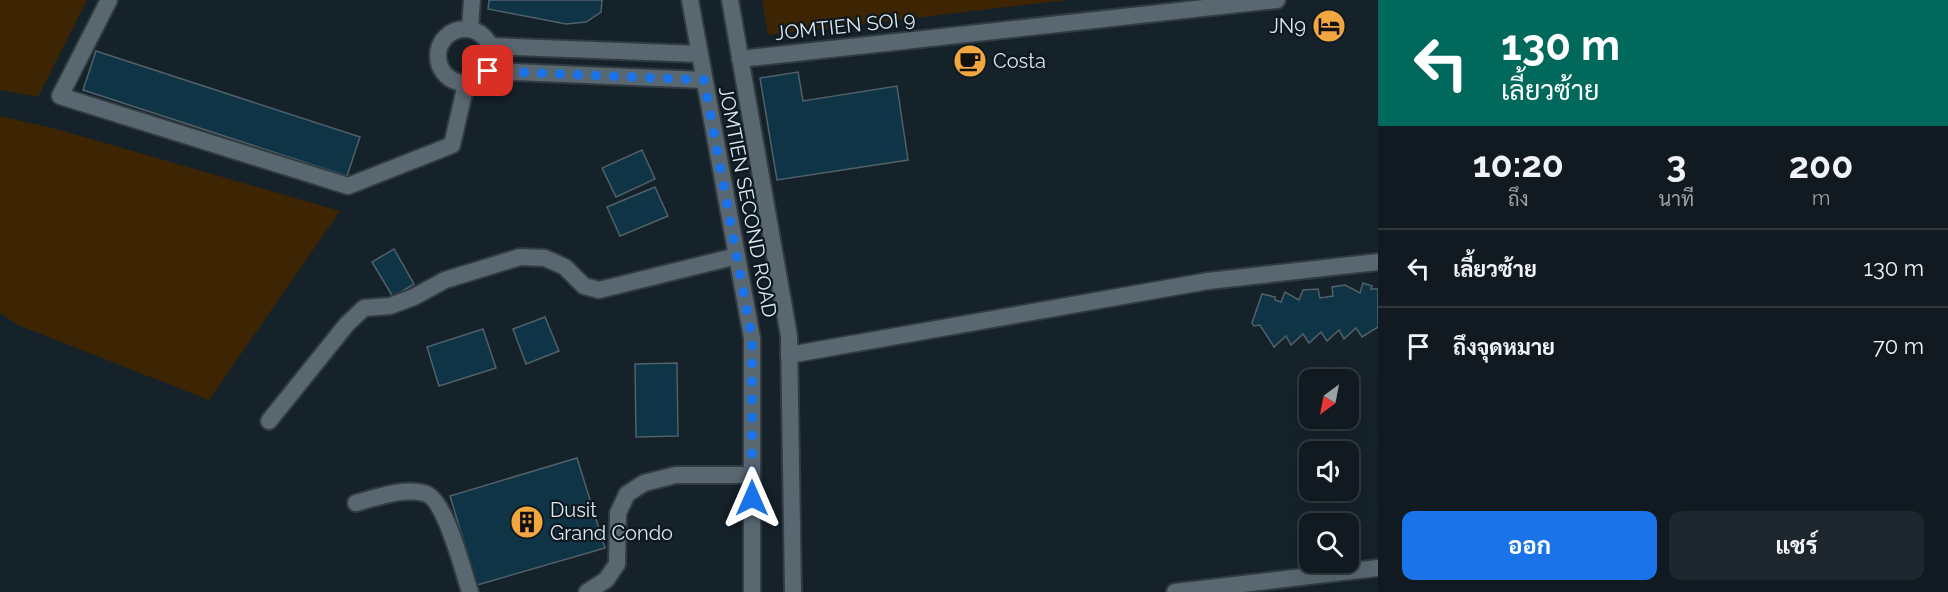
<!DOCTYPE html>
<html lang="th">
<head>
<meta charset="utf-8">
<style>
  :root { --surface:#101a20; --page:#1e272d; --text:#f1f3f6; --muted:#9ca1a5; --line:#30383e; --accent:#1a73e8 }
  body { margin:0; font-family:Raleway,Sarabun,sans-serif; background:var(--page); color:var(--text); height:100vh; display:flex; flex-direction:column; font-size:22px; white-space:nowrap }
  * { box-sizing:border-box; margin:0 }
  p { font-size:20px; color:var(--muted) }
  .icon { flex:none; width:33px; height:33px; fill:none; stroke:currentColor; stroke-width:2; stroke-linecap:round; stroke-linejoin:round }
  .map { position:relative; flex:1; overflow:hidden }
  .side { display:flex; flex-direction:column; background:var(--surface); width:570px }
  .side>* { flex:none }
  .hud { background:#00695c; color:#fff; overflow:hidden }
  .needle { width:39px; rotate:212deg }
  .fabs { position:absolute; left:1299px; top:369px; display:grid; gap:12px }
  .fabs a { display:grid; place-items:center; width:60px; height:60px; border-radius:12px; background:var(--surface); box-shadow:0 6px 24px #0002,0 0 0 2px var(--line); font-size:30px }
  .pin { position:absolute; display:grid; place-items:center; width:51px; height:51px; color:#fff; margin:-26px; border-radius:12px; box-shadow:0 3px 9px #0006 }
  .me { position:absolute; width:66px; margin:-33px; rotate:0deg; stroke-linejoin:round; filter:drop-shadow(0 0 4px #0008) }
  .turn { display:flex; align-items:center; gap:21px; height:126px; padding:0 24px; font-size:27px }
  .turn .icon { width:78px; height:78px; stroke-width:2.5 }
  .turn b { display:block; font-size:42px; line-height:51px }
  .eta { display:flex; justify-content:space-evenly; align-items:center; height:102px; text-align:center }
  .eta b { font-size:36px; font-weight:700; line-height:42px }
  .cta { display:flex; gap:12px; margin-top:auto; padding:12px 24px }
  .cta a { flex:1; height:69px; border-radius:12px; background:var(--accent); color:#fff; font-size:24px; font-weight:700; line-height:69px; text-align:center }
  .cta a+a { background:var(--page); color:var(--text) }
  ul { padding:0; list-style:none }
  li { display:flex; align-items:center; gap:18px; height:78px; padding:0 24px; border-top:2px solid var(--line) }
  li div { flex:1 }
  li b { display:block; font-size:22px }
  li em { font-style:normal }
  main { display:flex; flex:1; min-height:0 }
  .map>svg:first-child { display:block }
  .green { fill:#3d2403 }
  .building { fill:#0e3446; stroke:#516069; stroke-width:1.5 }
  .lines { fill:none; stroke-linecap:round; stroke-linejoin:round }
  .minor-casing { stroke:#323b42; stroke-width:20 }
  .secondary-casing { stroke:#323b42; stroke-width:20 }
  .minor { stroke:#586770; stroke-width:16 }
  .secondary { stroke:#586770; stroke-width:16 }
  .route { stroke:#1a73e8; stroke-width:10; stroke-dasharray:0 18 }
  .labels { text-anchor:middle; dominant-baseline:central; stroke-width:4.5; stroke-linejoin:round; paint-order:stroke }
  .street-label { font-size:20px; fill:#dee7ec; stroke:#0c1920 }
  .poi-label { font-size:20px; fill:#dee7ec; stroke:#0c1920; text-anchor:start }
</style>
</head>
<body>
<main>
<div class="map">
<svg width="1378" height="592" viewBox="0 0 1378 592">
  <rect width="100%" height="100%" fill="#15222a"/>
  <g class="green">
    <path d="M0,0H87L38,97L0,90Z"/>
    <path d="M762,0H1067L768,35Z"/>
    <path d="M0,116L60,130L340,211L209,400L18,325L0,313Z"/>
  </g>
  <g class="building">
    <path d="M489,0H602L601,12L586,22L566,24L488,9Z"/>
    <path d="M96,51L360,137L347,176L83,90Z"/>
    <path d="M798,72L803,101L897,86L908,160L777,180L760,78Z"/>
    <path d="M642,150L655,179L616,197L602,168Z"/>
    <path d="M655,187L668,216L620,236L607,207Z"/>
    <path d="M394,249L414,284L393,297L372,262Z"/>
    <path d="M1363,283L1372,286L1371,289H1378V327L1362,337L1356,328L1344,339L1339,330L1327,341L1321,332L1309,343L1303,334L1291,345L1286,336L1274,347L1260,325L1254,326L1252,323L1262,294L1275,297V300L1281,302L1285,292L1299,300L1303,290L1318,289L1320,298L1333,296L1332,287L1345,285L1360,293Z"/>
    <path d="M545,317L559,351L526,364L513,329Z"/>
    <path d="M483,329L496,368L439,386L427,347Z"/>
    <path d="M677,363L678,436L636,437L635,364Z"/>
    <path d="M577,458L605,548L477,585L450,496Z"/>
  </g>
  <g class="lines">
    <defs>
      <g id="minor">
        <path d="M109,0L60,96L348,186L452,145L466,84"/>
        <circle cx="465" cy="56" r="27"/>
        <path d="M470,29L472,0"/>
        <path d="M491,46L699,54"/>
        <path d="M740,59L1277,0"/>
        <path d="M488,71L704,80"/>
        <path d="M789,355L1208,281L1378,262"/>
        <path d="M269,421L347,324L364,308L390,306L414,297L445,280L520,257L545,258L565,267L584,286L599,290L737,256"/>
        <path d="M356,503C378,497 401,488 424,493C445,497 463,571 470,592"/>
        <path d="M587,592L606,580L617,564L618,513L627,494L644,483L676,475H752"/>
        <path d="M1175,592L1378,568"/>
      </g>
      <g id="secondary">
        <path d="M690,0L752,338V592"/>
        <path d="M730,0L789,336L793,592"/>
      </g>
    </defs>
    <use href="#minor" class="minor-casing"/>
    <use href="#secondary" class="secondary-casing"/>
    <use href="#minor" class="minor"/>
    <use href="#secondary" class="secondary"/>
  </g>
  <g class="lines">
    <path class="route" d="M488,71L704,80L752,339V498"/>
  </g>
  <defs>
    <symbol id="hotel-disc" viewBox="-11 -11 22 22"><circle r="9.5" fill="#f1a640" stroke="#0c1920"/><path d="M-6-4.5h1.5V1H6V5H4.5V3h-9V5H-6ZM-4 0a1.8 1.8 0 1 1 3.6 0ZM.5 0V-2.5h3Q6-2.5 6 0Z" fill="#111"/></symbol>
    <symbol id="cafe-disc" viewBox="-11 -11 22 22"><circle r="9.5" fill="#f1a640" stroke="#0c1920"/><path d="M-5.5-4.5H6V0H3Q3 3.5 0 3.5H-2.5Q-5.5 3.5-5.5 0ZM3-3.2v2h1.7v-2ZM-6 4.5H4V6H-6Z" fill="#111"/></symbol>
    <symbol id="building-disc" viewBox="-11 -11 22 22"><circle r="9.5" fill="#f1a640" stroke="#0c1920"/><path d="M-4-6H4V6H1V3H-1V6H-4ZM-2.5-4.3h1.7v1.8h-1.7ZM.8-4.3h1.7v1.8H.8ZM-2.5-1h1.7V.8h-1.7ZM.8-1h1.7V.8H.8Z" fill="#111"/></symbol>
  </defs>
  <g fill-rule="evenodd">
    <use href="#hotel-disc" x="1310" y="7" width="38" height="38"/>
    <use href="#cafe-disc" x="951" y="42" width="38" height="38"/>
    <use href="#building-disc" x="508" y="503" width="38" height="38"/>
  </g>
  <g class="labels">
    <g class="street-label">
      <text transform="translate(845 26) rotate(-6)">JOMTIEN SOI 9</text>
      <text transform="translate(748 202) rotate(79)">JOMTIEN SECOND ROAD</text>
    </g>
    <g class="poi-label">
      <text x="1306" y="26" text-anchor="end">JN9</text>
      <text x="993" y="61">Costa</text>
      <text x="550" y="510">Dusit<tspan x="550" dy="23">Grand Condo</tspan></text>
    </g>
  </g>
</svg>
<div class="fabs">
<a><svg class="needle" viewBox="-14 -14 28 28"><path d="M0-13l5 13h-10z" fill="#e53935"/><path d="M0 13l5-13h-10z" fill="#9ca1a5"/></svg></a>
<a><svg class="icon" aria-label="sound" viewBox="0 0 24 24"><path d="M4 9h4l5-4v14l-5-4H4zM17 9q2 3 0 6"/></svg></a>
<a><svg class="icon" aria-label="search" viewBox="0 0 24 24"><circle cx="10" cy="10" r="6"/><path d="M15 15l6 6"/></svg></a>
</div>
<div class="pin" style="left:488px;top:71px;background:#d93025"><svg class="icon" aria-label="arrive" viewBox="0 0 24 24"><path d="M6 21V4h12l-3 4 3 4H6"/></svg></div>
<svg class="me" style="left:752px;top:498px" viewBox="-20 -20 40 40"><path d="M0-17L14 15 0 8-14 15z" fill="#1a73e8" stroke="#fff" stroke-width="4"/></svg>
</div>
<section class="side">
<div class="hud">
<div class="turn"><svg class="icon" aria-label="left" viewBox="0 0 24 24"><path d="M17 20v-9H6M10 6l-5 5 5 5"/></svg><div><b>130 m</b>เลี้ยวซ้าย</div></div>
</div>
<div class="eta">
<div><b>10:20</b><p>ถึง</p></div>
<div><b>3</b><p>นาที</p></div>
<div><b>200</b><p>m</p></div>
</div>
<ul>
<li><svg class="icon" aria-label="left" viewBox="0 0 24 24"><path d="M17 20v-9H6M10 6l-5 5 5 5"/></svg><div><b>เลี้ยวซ้าย</b></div><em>130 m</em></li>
<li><svg class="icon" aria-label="arrive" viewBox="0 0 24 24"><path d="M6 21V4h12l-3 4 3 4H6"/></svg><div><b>ถึงจุดหมาย</b></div><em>70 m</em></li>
</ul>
<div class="cta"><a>ออก</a><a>แชร์</a></div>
</section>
</main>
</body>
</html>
